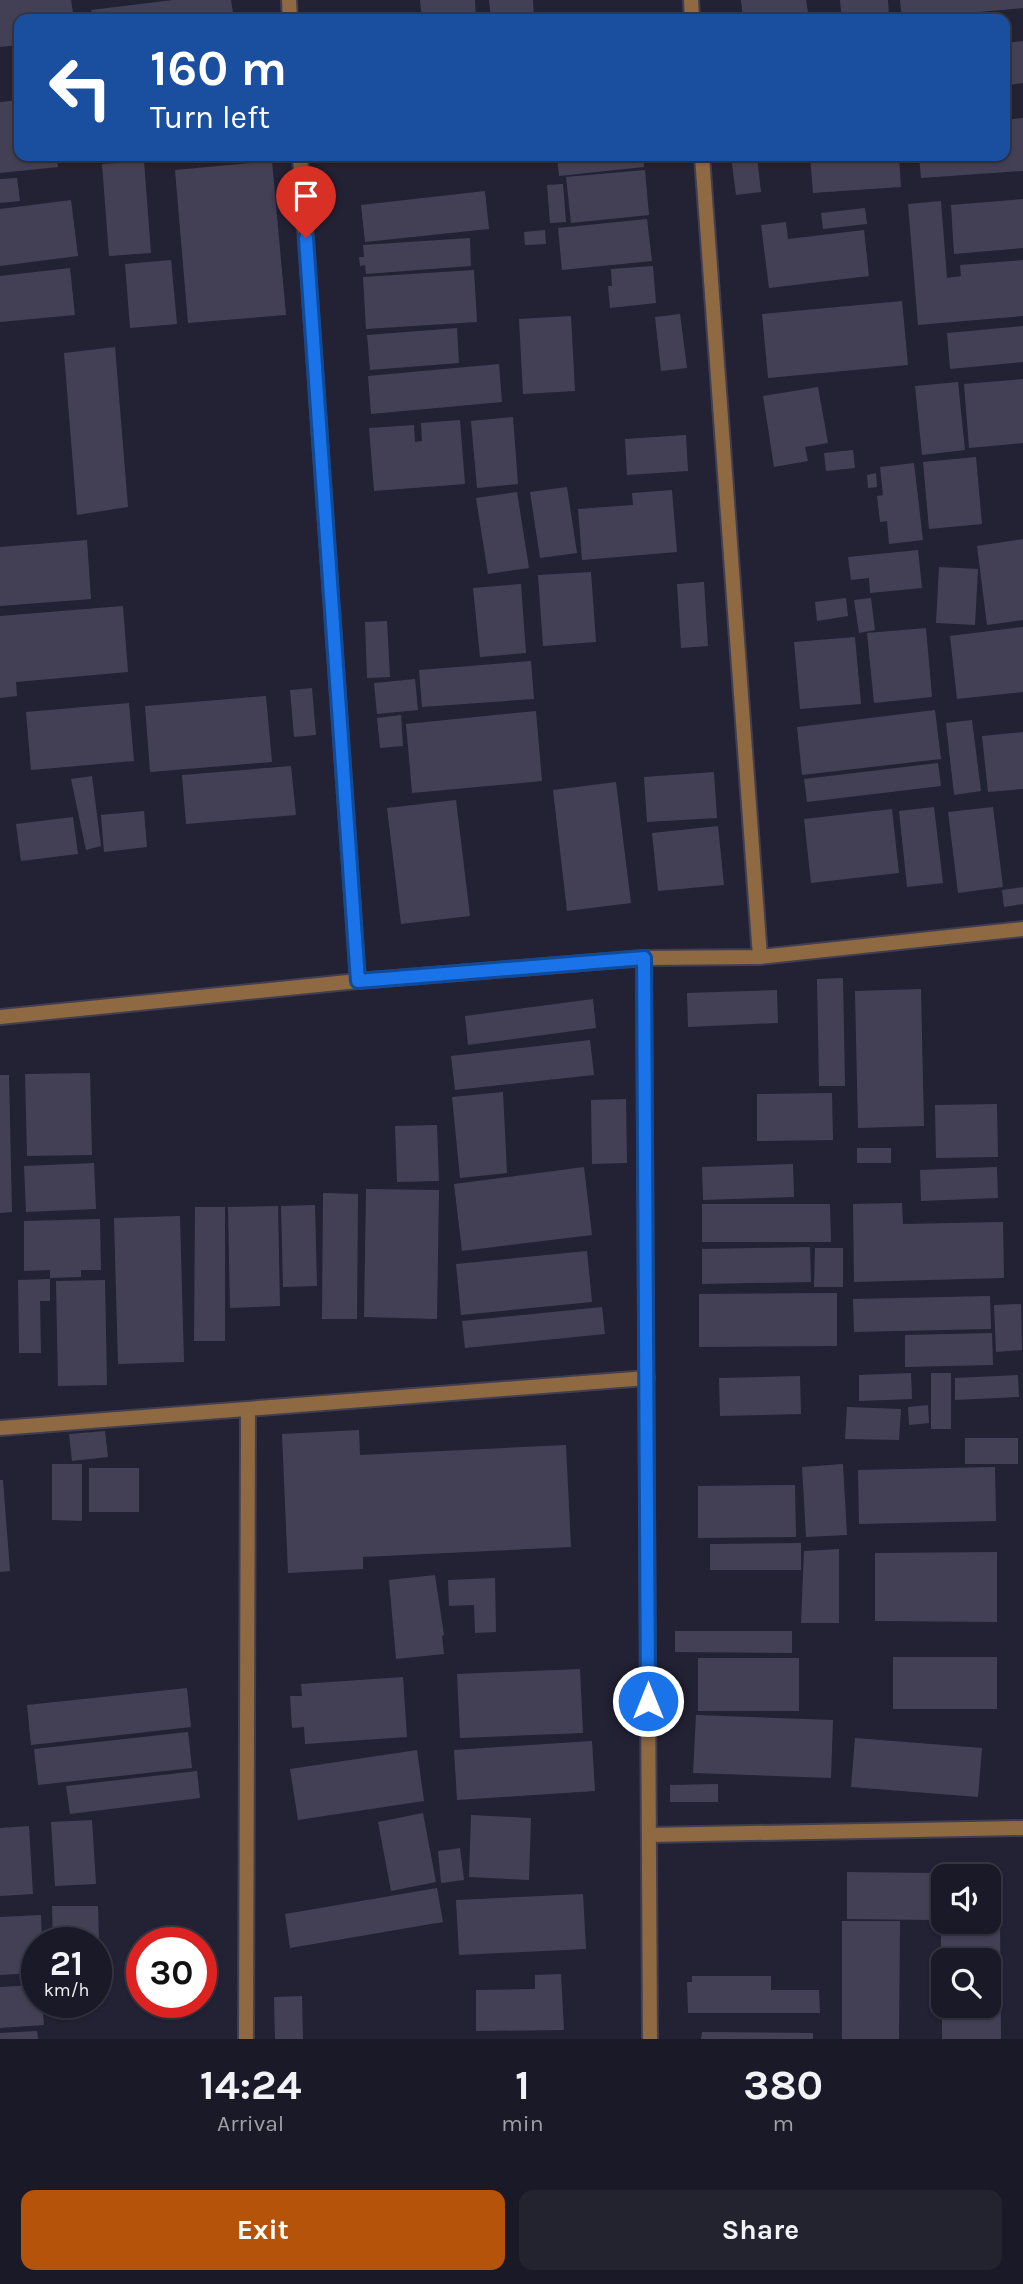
<!DOCTYPE html>
<html lang="en">
<head>
<meta charset="utf-8">
<style>
  :root { --surface:#1a1927; --page:#23222f; --text:#f1f3f6; --muted:#9fa0a7; --line:#383844; --accent:#b45309 }
  body { margin:0; font-family:Karla,sans-serif; background:var(--page); color:var(--text); height:100vh; display:flex; flex-direction:column; font-size:26px; white-space:nowrap }
  * { box-sizing:border-box; margin:0 }
  p { font-size:23px; color:var(--muted) }
  .icon { flex:none; width:38px; height:38px; fill:none; stroke:currentColor; stroke-width:2; stroke-linecap:round; stroke-linejoin:round }
  .map { position:relative; height:2039px; overflow:hidden }
  .sheet { display:flex; flex-direction:column; background:var(--surface); flex:1 }
  .sheet>* { flex:none }
  .banner { position:absolute; left:14px; top:14px; width:996px; height:147px; border-radius:14px; box-shadow:0 2px 5px #0004,0 0 0 2px var(--line); background:#1a4fa0; color:#fff; overflow:hidden }
  .buttons { position:absolute; left:931px; top:1864px; display:grid; gap:14px }
  .buttons a { display:grid; place-items:center; width:70px; height:70px; border-radius:14px; background:var(--surface); box-shadow:0 2px 5px #0004,0 0 0 2px var(--line); font-size:35px }
  .speed { position:absolute; left:21px; top:1927px; display:flex; gap:14px; font-size:35px; font-weight:700; text-align:center }
  .speed>* { display:grid; place-content:center; width:91px; height:91px; border-radius:50%; background:var(--surface); box-shadow:0 2px 5px #0004,0 0 0 2px var(--line); line-height:1 }
  .speed small { font-size:18px; font-weight:400 }
  .speed .limit { border:10px solid #d22; background:#fff; color:#111 }
  .pin { position:absolute; display:grid; place-items:center; width:60px; height:60px; color:#fff; margin:-72px -30px; border-radius:50% 50% 50% 0; rotate:-45deg; box-shadow:0 0 7px #0007 }
  .pin .icon { rotate:45deg }
  .me { position:absolute; width:77px; margin:-38px; rotate:0deg; stroke-linejoin:round; filter:drop-shadow(0 0 5px #0008) }
  .turn { display:flex; align-items:center; gap:24px; height:147px; padding:0 21px; font-size:32px }
  .turn .icon { width:91px; height:91px; stroke-width:2.5 }
  .turn b { display:block; font-size:49px; line-height:60px }
  .eta { display:flex; justify-content:space-evenly; align-items:center; height:119px; text-align:center }
  .eta b { font-size:42px; font-weight:700; line-height:49px }
  .button { display:flex; gap:14px; margin-top:auto; padding:14px 21px }
  .button a { flex:1; height:80px; border-radius:14px; background:var(--accent); color:#fff; font-size:28px; font-weight:700; line-height:80px; text-align:center }
  .button a+a { background:var(--page); color:var(--text) }
  .map>svg:first-child { display:block }
  .building { fill:#434056 }
  .lines { fill:none; stroke-linecap:round; stroke-linejoin:round }
  .street-casing { stroke:#403e50; stroke-width:18 }
  .street { stroke:#8f6942; stroke-width:14 }
  .route-casing { stroke:#114b97; stroke-width:18 }
  .route { stroke:#1a73e8; stroke-width:12 }
</style>
</head>
<body>
<div class="map">
<svg width="1023" height="2039" viewBox="0 0 1023 2039">
  <rect width="100%" height="100%" fill="#232134"/>
  <g class="building">
    <path d="M0,0H71L74,19H19V45L0,47Z"/>
    <path d="M173,0H231L234,19H93L91,10Z"/>
    <path d="M420,0H475L476,19H422Z"/>
    <path d="M489,0H533L534,19H491Z"/>
    <path d="M741,0H806L809,19H743Z"/>
    <path d="M840,0H888L889,16L842,19Z"/>
    <path d="M900,0H1023V8L902,19Z"/>
    <path d="M345,14V19H319V16Z"/>
    <path d="M1023,41V83L1008,85L1004,43Z"/>
    <path d="M19,100V156H57L58,167L0,173V102Z"/>
    <path d="M1023,118V171L921,178L919,156H1004V120Z"/>
    <path d="M557,156H643L644,167L559,176Z"/>
    <path d="M731,156H757L761,192L736,195Z"/>
    <path d="M810,156H899L901,187L813,193Z"/>
    <path d="M144,161L151,253L109,256L102,164Z"/>
    <path d="M272,161L286,315L188,323L175,170Z"/>
    <path d="M645,170L649,215L571,223L566,177Z"/>
    <path d="M17,178L20,201L0,203V179Z"/>
    <path d="M563,184L566,222L550,223L547,185Z"/>
    <path d="M485,191L489,229L365,242L361,205Z"/>
    <path d="M1023,199V248L954,254L951,205Z"/>
    <path d="M71,200L78,256L0,266V209Z"/>
    <path d="M941,201L947,278L961,276L960,265L1023,260V316L918,325L908,204Z"/>
    <path d="M865,208L867,224L823,229L821,213Z"/>
    <path d="M647,219L652,261L562,270L558,228Z"/>
    <path d="M786,222L788,239L864,230L869,276L769,288L761,225Z"/>
    <path d="M545,230L546,244L525,245L524,232Z"/>
    <path d="M470,238L471,266L366,274L365,265L360,266L359,257H364L363,245Z"/>
    <path d="M171,260L177,324L130,328L125,264Z"/>
    <path d="M653,266L656,303L610,308L608,286H612L611,269Z"/>
    <path d="M70,268L75,315L0,322V276Z"/>
    <path d="M474,270L477,322L366,329L363,277Z"/>
    <path d="M902,301L908,365L768,378L762,314Z"/>
    <path d="M680,314L687,368L661,371L655,317Z"/>
    <path d="M571,316L575,391L523,394L519,319Z"/>
    <path d="M1023,326V362L950,369L947,333Z"/>
    <path d="M457,328L459,363L370,370L367,335Z"/>
    <path d="M115,347L128,507L77,515L64,353Z"/>
    <path d="M499,364L502,402L371,414L368,376Z"/>
    <path d="M1023,379V443L969,448L964,384Z"/>
    <path d="M958,382L965,450L922,455L915,386Z"/>
    <path d="M818,387L828,443L805,447L808,461L774,467L763,396Z"/>
    <path d="M513,417L518,484L477,488L471,421Z"/>
    <path d="M460,420L465,484L374,491L369,428L414,425L415,442L422,441L421,423Z"/>
    <path d="M686,435L688,471L627,475L625,439Z"/>
    <path d="M853,450L855,468L826,471L824,453Z"/>
    <path d="M976,457L982,524L929,529L923,462Z"/>
    <path d="M914,463L923,540L889,544L887,521L880,522L877,496L883,495L880,467Z"/>
    <path d="M876,473L877,487L868,488L867,475Z"/>
    <path d="M567,487L577,553L540,558L530,492Z"/>
    <path d="M672,490L677,552L582,560L578,509L633,505L632,493Z"/>
    <path d="M517,492L529,568L488,574L476,498Z"/>
    <path d="M1023,539V620L987,625L977,546Z"/>
    <path d="M87,540L91,599L0,606V547Z"/>
    <path d="M918,550L922,588L870,593L869,578L851,580L848,557Z"/>
    <path d="M939,567L978,569L975,625L936,623Z"/>
    <path d="M591,572L596,642L543,646L538,575Z"/>
    <path d="M704,582L708,646L681,648L677,584Z"/>
    <path d="M521,584L526,653L480,657L473,588Z"/>
    <path d="M846,598L848,616L817,621L815,602Z"/>
    <path d="M871,598L875,630L859,633L854,600Z"/>
    <path d="M123,606L128,672L16,682L17,696L0,698V616Z"/>
    <path d="M387,621L390,677L367,678L365,622Z"/>
    <path d="M1023,627V692L957,699L950,636Z"/>
    <path d="M926,628L932,697L874,703L867,633Z"/>
    <path d="M855,637L861,704L800,709L794,642Z"/>
    <path d="M531,661L534,699L422,707L419,670Z"/>
    <path d="M415,679L418,710L377,714L374,683Z"/>
    <path d="M312,688L316,735L294,737L290,690Z"/>
    <path d="M266,696L272,762L150,772L145,706Z"/>
    <path d="M129,703L134,761L31,770L26,712Z"/>
    <path d="M935,710L941,759L802,775L797,727Z"/>
    <path d="M536,711L542,781L412,793L406,724Z"/>
    <path d="M401,715L403,746L380,748L377,718Z"/>
    <path d="M972,720L981,791L954,795L946,723Z"/>
    <path d="M1023,732V789L988,792L982,736Z"/>
    <path d="M938,763L941,786L807,802L804,779Z"/>
    <path d="M291,766L296,815L186,824L182,775Z"/>
    <path d="M714,772L717,818L647,822L644,777Z"/>
    <path d="M92,776L101,846L86,850L71,779Z"/>
    <path d="M616,782L631,903L567,911L553,790Z"/>
    <path d="M456,800L470,916L401,924L387,808Z"/>
    <path d="M934,807L943,883L907,887L899,811Z"/>
    <path d="M993,807L1003,887L958,893L948,812Z"/>
    <path d="M892,809L899,873L811,883L804,819Z"/>
    <path d="M144,811L147,847L104,852L101,815Z"/>
    <path d="M73,817L78,854L21,861L16,824Z"/>
    <path d="M718,826L724,885L658,891L652,833Z"/>
    <path d="M1023,887V904L1004,907L1002,890Z"/>
    <path d="M843,978L845,1086H819L817,979Z"/>
    <path d="M921,989L924,1126L858,1128L855,991Z"/>
    <path d="M777,990L778,1023L688,1027L687,993Z"/>
    <path d="M593,999L596,1028L468,1045L465,1016Z"/>
    <path d="M590,1040L594,1075L455,1090L451,1056Z"/>
    <path d="M90,1073L92,1155L27,1156L25,1074Z"/>
    <path d="M0,1075H9L12,1212L0,1213Z"/>
    <path d="M503,1092L507,1173L460,1178L452,1097Z"/>
    <path d="M832,1093L833,1140L757,1141V1094Z"/>
    <path d="M626,1099L627,1163L592,1164L591,1100Z"/>
    <path d="M997,1104L998,1157L936,1158L935,1105Z"/>
    <path d="M437,1125L439,1181L397,1182L395,1126Z"/>
    <rect x="857" y="1148" width="34" height="15"/>
    <path d="M94,1163L96,1209L26,1212L24,1166Z"/>
    <path d="M793,1164L794,1197L703,1200L702,1167Z"/>
    <path d="M584,1167L592,1235L462,1251L454,1184Z"/>
    <path d="M997,1167L998,1198L921,1201L920,1170Z"/>
    <path d="M366,1189L439,1190L437,1319L364,1317Z"/>
    <path d="M323,1193L358,1194L357,1319H322Z"/>
    <path d="M902,1203L903,1224L1003,1222L1004,1278L854,1282L853,1204Z"/>
    <path d="M702,1204H830L831,1242H702Z"/>
    <path d="M315,1205L317,1286L283,1287L281,1206Z"/>
    <path d="M278,1206L280,1306L230,1308L228,1207Z"/>
    <path d="M195,1207H225V1341H194Z"/>
    <path d="M180,1216L184,1362L118,1364L114,1218Z"/>
    <path d="M100,1219L101,1270H81V1277L50,1278V1270L24,1271V1221Z"/>
    <path d="M810,1247L811,1282L702,1284V1249Z"/>
    <path d="M815,1248H843V1287H814Z"/>
    <path d="M587,1251L592,1302L461,1315L456,1264Z"/>
    <path d="M50,1279V1301H40L41,1353H19L18,1280Z"/>
    <path d="M105,1280L107,1385L58,1386L56,1281Z"/>
    <path d="M837,1293V1346L699,1347V1294Z"/>
    <path d="M990,1296L991,1329L854,1332L853,1299Z"/>
    <path d="M1021,1304L1022,1350L996,1352L994,1305Z"/>
    <path d="M602,1307L605,1334L465,1348L462,1321Z"/>
    <path d="M992,1333L993,1365L905,1367V1335Z"/>
    <path d="M911,1373L912,1399L859,1401V1375Z"/>
    <rect x="931" y="1373" width="20" height="56"/>
    <path d="M1018,1375L1019,1397L955,1400V1378Z"/>
    <path d="M800,1376L801,1414L720,1416L719,1378Z"/>
    <path d="M928,1405L929,1423L909,1425L908,1407Z"/>
    <path d="M847,1407L901,1409L899,1440L845,1439Z"/>
    <path d="M359,1430L360,1455L566,1445L571,1547L363,1557V1569L288,1573L282,1434Z"/>
    <path d="M105,1431L108,1457L72,1461L69,1434Z"/>
    <rect x="965" y="1438" width="53" height="26"/>
    <path d="M52,1464H82V1521L52,1520Z"/>
    <path d="M843,1464L847,1535L806,1537L802,1467Z"/>
    <path d="M995,1467L996,1521L859,1524L858,1470Z"/>
    <rect x="89" y="1468" width="50" height="44"/>
    <path d="M0,1480H3L10,1571L0,1572Z"/>
    <path d="M795,1485L796,1537L698,1538V1486Z"/>
    <path d="M801,1543V1570H710V1544Z"/>
    <path d="M839,1549V1623H801L804,1551Z"/>
    <path d="M997,1552V1622L875,1621V1553Z"/>
    <path d="M435,1575L444,1635L442,1636L444,1654L396,1659L389,1580Z"/>
    <path d="M495,1578L496,1632L475,1633L474,1605L449,1606L448,1580Z"/>
    <path d="M675,1631H792V1653L675,1652Z"/>
    <rect x="893" y="1657" width="104" height="52"/>
    <rect x="698" y="1658" width="101" height="53"/>
    <path d="M580,1669L583,1733L460,1738L457,1674Z"/>
    <path d="M403,1677L407,1737L305,1744L304,1727L292,1728L290,1696H302L301,1684Z"/>
    <path d="M187,1688L191,1727L31,1745L27,1705Z"/>
    <path d="M696,1715L833,1720L831,1778L693,1773Z"/>
    <path d="M188,1732L192,1768L38,1785L34,1749Z"/>
    <path d="M855,1738L982,1748L978,1797L851,1787Z"/>
    <path d="M592,1741L595,1791L457,1800L454,1750Z"/>
    <path d="M417,1750L424,1801L298,1820L290,1769Z"/>
    <path d="M197,1771L200,1798L70,1814L66,1786Z"/>
    <path d="M718,1784V1802H670V1785Z"/>
    <path d="M423,1813L436,1882L391,1891L378,1822Z"/>
    <path d="M471,1815L531,1818L529,1880L469,1877Z"/>
    <path d="M92,1820L96,1884L55,1886L51,1822Z"/>
    <path d="M29,1826L33,1894L0,1896V1828Z"/>
    <path d="M460,1848L464,1880L441,1883L438,1851Z"/>
    <path d="M847,1872L933,1873L932,1920L847,1919Z"/>
    <path d="M437,1888L443,1922L290,1948L285,1914Z"/>
    <path d="M583,1894L586,1949L459,1955L456,1900Z"/>
    <path d="M52,1906H98L99,1942H53Z"/>
    <path d="M41,1915L42,1942H37V1973L0,1975V1917Z"/>
    <path d="M1000,1917L1001,2039H942V2006H989V1960H941V1922H989V1918Z"/>
    <path d="M842,1921H900L899,2039H842Z"/>
    <path d="M561,1974L564,2030L476,2031V1990L535,1989V1975Z"/>
    <path d="M692,1976H771V1990H819L820,2013H688L687,1982H692Z"/>
    <path d="M37,1985V2002H42L44,2025L0,2028V1987Z"/>
    <path d="M302,1996L303,2039H275L274,1997Z"/>
    <path d="M37,2031L38,2039H0V2033Z"/>
    <path d="M702,2032L813,2033V2039H701Z"/>
  </g>
  <g class="lines">
    <defs>
      <g id="street">
        <path d="M289,0L290,19"/>
        <path d="M691,0L692,19"/>
        <path d="M300,156L358,981"/>
        <path d="M702,156L760,957"/>
        <path d="M644,958L650,2039"/>
        <path d="M0,1017L358,981L644,958L760,957L1023,929"/>
        <path d="M0,1428L647,1378"/>
        <path d="M649,1835L1023,1828"/>
        <path d="M246,2039L248,1410"/>
      </g>
    </defs>
    <use href="#street" class="street-casing"/>
    <use href="#street" class="street"/>
  </g>
  <g class="lines">
    <defs>
      <path id="route" d="M306,238L358,981L644,958L648,1701"/>
    </defs>
    <use href="#route" class="route-casing"/>
    <use href="#route" class="route"/>
  </g>
</svg>
<div class="buttons">
<a><svg class="icon" aria-label="sound" viewBox="0 0 24 24"><path d="M4 9h4l5-4v14l-5-4H4zM17 9q2 3 0 6"/></svg></a>
<a><svg class="icon" aria-label="search" viewBox="0 0 24 24"><circle cx="10" cy="10" r="6"/><path d="M15 15l6 6"/></svg></a>
</div>
<div class="speed"><div>21<small>km/h</small></div><div class="limit">30</div></div>
<div class="pin" style="left:306px;top:238px;background:#d93025"><svg class="icon" aria-label="arrive" viewBox="0 0 24 24"><path d="M6 21V4h12l-3 4 3 4H6"/></svg></div>
<svg class="me" style="left:648px;top:1701px" viewBox="-20 -20 40 40"><circle r="17" fill="#1a73e8" stroke="#fff" stroke-width="3"/><path d="M0-11L8 9 0 5-8 9z" fill="#fff"/></svg>
<div class="banner">
<div class="turn"><svg class="icon" aria-label="left" viewBox="0 0 24 24"><path d="M17 20v-9H6M10 6l-5 5 5 5"/></svg><div><b>160 m</b>Turn left</div></div>
</div>
</div>
<section class="sheet">
<div class="eta">
<div><b>14:24</b><p>Arrival</p></div>
<div><b>1</b><p>min</p></div>
<div><b>380</b><p>m</p></div>
</div>
<div class="button"><a>Exit</a><a>Share</a></div>
</section>
</body>
</html>
